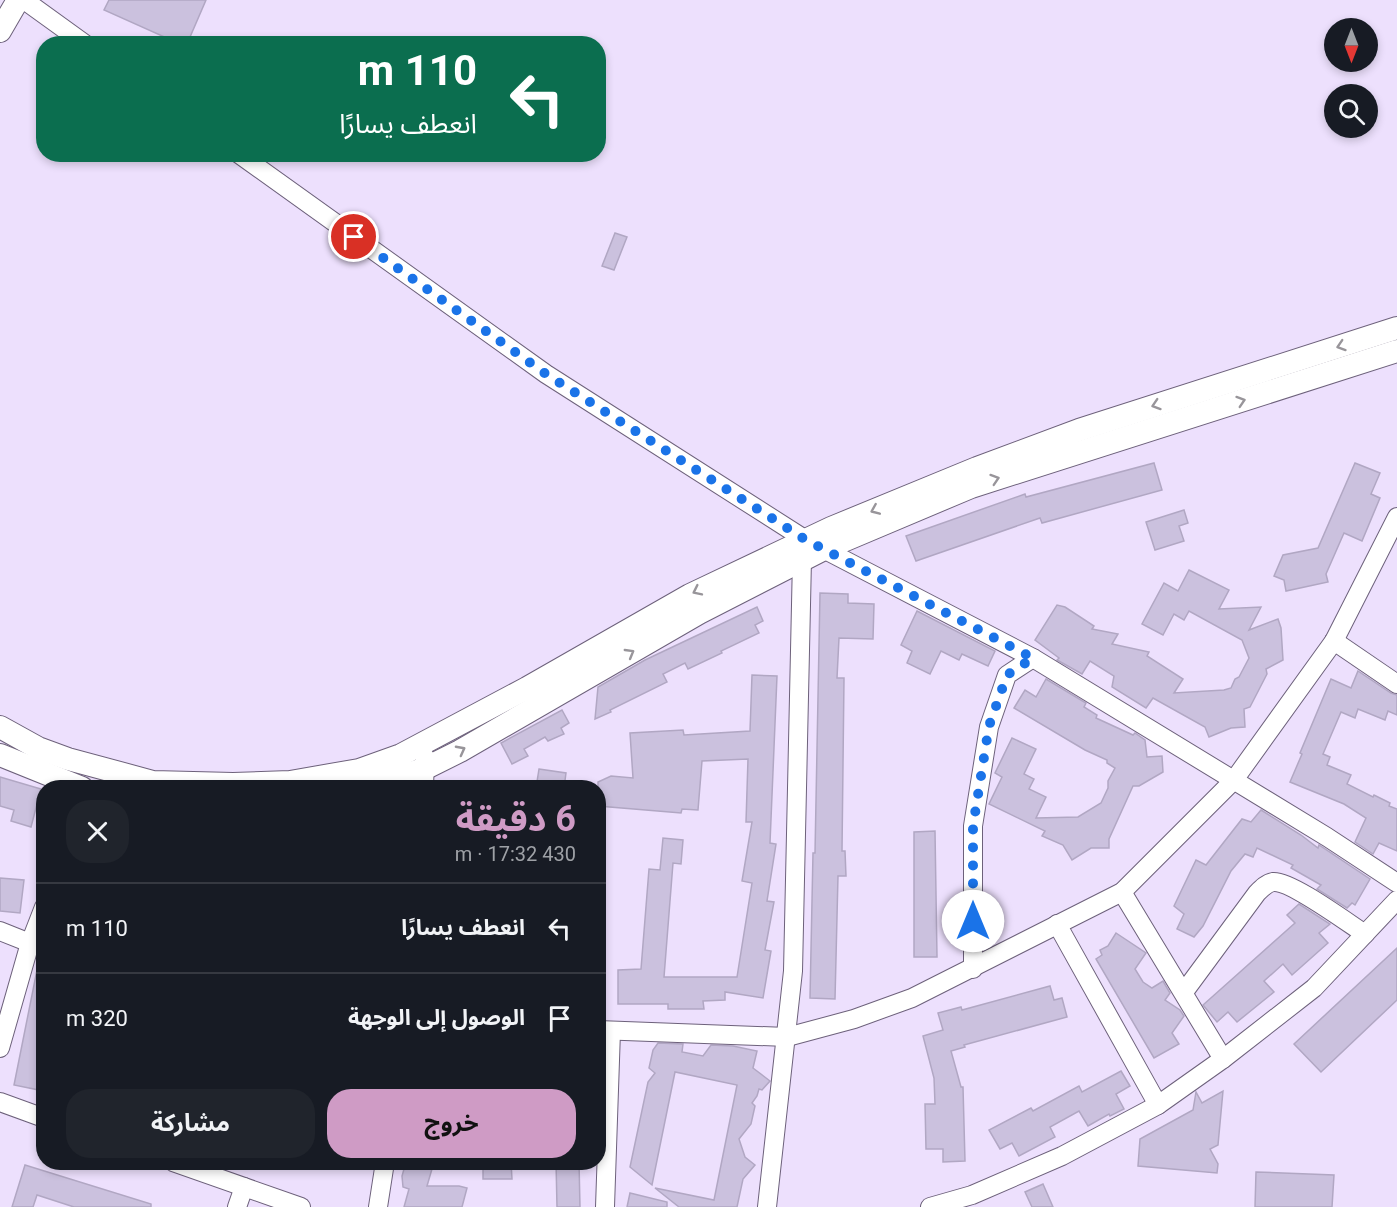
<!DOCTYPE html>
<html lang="ar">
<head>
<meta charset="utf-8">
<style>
  :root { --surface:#171b24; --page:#20242c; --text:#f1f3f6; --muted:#9ea1a6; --line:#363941; --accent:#cf9bc5 }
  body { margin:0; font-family:Roboto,"Noto Sans Arabic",sans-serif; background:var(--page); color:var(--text); direction:rtl; height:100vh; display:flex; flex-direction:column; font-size:22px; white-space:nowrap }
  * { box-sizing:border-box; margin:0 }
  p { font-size:20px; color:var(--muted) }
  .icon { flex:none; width:33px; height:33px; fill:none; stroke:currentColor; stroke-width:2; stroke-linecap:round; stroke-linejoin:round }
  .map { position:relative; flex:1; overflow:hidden; direction:ltr }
  .sheet { position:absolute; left:36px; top:780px; width:570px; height:390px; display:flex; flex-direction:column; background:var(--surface); border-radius:24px; box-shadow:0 3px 9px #0003; direction:rtl }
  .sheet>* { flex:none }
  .banner { position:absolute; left:36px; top:36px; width:570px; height:126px; border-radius:24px; box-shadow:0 3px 9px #0003; direction:rtl; background:#0b6e4f; color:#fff; overflow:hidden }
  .needle { width:39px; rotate:180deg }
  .buttons { position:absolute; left:1324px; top:18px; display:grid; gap:12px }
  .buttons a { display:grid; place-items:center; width:54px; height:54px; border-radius:50%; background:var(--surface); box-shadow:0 3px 9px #0003; font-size:30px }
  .pin { position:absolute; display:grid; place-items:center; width:51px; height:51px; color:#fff; margin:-26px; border:3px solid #fff; border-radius:50%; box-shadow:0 2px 6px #0007 }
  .me { position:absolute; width:66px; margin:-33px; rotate:0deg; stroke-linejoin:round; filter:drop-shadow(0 0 4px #0008) }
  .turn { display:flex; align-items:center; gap:21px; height:126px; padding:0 30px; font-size:27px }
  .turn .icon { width:78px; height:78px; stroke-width:2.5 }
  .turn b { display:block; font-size:42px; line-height:51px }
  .round { display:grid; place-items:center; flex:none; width:63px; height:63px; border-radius:24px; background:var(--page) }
  .summary { display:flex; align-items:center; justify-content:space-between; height:102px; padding:0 30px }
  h1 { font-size:36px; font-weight:700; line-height:45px; color:var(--accent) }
  .cta { display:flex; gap:12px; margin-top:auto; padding:12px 30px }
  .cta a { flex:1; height:69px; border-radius:24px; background:var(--accent); color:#111; font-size:24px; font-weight:700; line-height:69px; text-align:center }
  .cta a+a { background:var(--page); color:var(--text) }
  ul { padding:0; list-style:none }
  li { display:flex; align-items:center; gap:18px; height:90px; padding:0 30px; border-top:2px solid var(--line) }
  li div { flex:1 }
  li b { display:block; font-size:22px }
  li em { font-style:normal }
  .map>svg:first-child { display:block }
  .building { fill:#cbc1de; stroke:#b1a7c3; stroke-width:1.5 }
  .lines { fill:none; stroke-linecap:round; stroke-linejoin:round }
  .minor-casing { stroke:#6d617b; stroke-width:20 }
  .tertiary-casing { stroke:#6d617b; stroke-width:24 }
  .minor { stroke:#fff; stroke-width:18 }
  .tertiary { stroke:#fff; stroke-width:22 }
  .oneway { stroke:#98959a }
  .route { stroke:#1a73e8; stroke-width:10; stroke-dasharray:0 18 }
</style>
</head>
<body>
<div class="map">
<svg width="1397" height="1207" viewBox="0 0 1397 1207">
  <rect width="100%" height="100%" fill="#ede0fd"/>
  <g class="building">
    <path d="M109,0H206L187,44H180L104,10Z"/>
    <path d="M615,233L627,237L614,270L602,266Z"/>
    <path d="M1154,463L1162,490L1042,523L1040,518L916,561L906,536L1025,494L1026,497Z"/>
    <path d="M1355,463L1380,473L1371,494L1380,498L1362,541L1344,533L1326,574L1328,582L1286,591L1284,580L1274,576L1283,555L1318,548Z"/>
    <path d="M1184,510L1188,523L1179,526L1184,541L1155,550L1146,522Z"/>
    <path d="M1189,570L1229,590L1219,609L1261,607L1249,630L1278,619L1281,628L1283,660L1266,669L1267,674L1250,707L1244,709L1245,727L1231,728L1209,737L1205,727L1153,698L1146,708L1112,687L1114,676L1090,661L1082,674L1057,660L1059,658L1035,640L1057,605L1065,607L1094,626L1092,629L1118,634L1112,644L1149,652L1147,656L1183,679L1174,693L1224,690L1231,688L1235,679L1239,677L1249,658L1242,640L1189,611L1184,620L1174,614L1163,635L1142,624L1164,583L1178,591Z"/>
    <path d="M820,593L848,594V603L874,604L873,639L839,638L837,678H844L842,851H845L846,876H838L835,999L810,998L813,853H815Z"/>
    <path d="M757,607L763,621L755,625L759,633L721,651L722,653L688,669L685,663L663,674L667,682L610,710L611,712L595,719L598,687L645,660Z"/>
    <path d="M917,611L995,651L988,666L962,654L959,660L941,651L930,674L907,663L912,651L901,645Z"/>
    <path d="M1358,671L1391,693L1397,695V715L1388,711L1385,720L1358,709L1355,718L1341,712L1323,754L1330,757L1327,765L1351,775L1347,784L1373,797L1374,795L1390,803L1389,806L1397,809V851L1379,843L1373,854L1355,842L1366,818L1344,804L1290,782L1302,754L1300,753L1331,679L1351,688Z"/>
    <path d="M752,675L777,676L770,843L776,844L767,901L774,902L765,950L771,951L763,998L725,992V1000L703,1001L704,1009H668V1004H618V970L641,969L649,869L660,870L663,838L683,840L681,864L673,863L664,977H737L752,883L742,881L752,822H746L748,759L702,761L698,810L682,809L681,813L598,806V782L611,776L633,778L630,733L683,730L684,735L750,731Z"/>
    <path d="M1046,679L1086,703L1084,707L1097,715L1096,718L1133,735L1135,733L1145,740L1147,757L1162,756L1163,772L1139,786H1133L1109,839V848H1091L1072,860L1063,845L1042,836L1045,831L989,804L1002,777L995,773L1012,738L1036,749L1024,774L1034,779L1029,789L1046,797L1036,818L1078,817L1101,803L1108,788V781L1115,768L1107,763V760L1085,750L1014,708L1025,690L1036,697Z"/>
    <path d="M562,710L569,723L561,728L564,734L548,741L545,737L524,749L528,756L512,764L501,743Z"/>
    <path d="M539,769L566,773L564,788H536Z"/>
    <path d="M0,777L41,789L31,827L11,821L14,810L0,806Z"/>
    <path d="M1261,810L1301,835L1318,848L1319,845L1370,879L1355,905L1352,903L1347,908L1317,889L1321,885L1291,868L1293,865L1257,848L1253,857L1245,854L1231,871L1203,926L1194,937L1177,929L1184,914L1174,906L1196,860L1206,865L1242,819L1251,822Z"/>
    <path d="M935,831L937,957H914V832Z"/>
    <path d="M0,878L24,880L20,913L0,911Z"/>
    <path d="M1299,904L1330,924L1319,933L1328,943L1292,975L1283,964L1264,981L1274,992L1237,1022L1228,1012L1217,1022L1203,1005L1295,923L1287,915Z"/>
    <path d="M1116,933L1146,953L1135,969L1143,982L1152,988L1163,981L1170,993L1165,1000L1180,1010L1184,1016L1172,1033L1179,1044L1154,1058L1096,959L1102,955L1100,950L1108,946Z"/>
    <path d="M1397,948V1000L1321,1072L1294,1044Z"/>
    <path d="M37,970L44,971V1069L39,1090L14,1085Z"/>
    <path d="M1050,986L1054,1000L1062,998L1067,1017L964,1045L965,1047L951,1051L961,1087H963L965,1161L943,1162V1149H926L925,1104H935L934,1078L923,1036L943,1030L938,1013L961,1007L962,1010Z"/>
    <path d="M658,1043L683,1044L682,1052L703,1056L711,1045L733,1046L757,1051L753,1068L770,1081L762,1090L759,1089L757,1096L752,1103L755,1106L751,1124L739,1139L745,1157L755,1165L743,1179L737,1207H679L655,1188L714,1200L737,1085L675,1072L652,1185L630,1167L648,1082L655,1073L649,1068L653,1050Z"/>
    <path d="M1121,1071L1130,1086L1116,1094L1124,1109L1110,1116L1109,1114L1088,1126L1079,1111L1050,1127L1055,1137L1019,1156L1012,1143L1000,1149L989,1130L1031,1108L1033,1111L1079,1086L1082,1092Z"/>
    <path d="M1223,1091L1218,1145L1210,1149L1218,1164L1217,1173L1138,1166L1140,1139L1193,1110L1196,1092L1202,1103Z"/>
    <path d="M406,1162H434L427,1186H459L467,1188L462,1207H404L409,1189L403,1187L402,1176Z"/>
    <path d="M483,1162H511L512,1179H483Z"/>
    <path d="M556,1162H579L580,1207H557Z"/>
    <path d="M25,1165L151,1204V1207H74L37,1195L33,1207H12Z"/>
    <path d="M1256,1172L1334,1175L1332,1207H1255Z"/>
    <path d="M1043,1184L1053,1207H1032L1025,1192Z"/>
    <path d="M630,1193L667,1202V1207H627Z"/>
  </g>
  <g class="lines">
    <defs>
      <g id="minor">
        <path d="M24,0L85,44"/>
        <path d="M239,154L546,374L806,540L1033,658L1327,837L1397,883"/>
        <path d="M1334,641L1397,684"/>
        <path d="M424,788L425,757"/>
        <path d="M1122,892L1223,1059"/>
        <path d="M1057,924L1158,1105"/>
        <path d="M0,931L30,943L44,946"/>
        <path d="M973,969V826L989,727L1007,675L1033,658"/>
        <path d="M1184,992L1257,893C1262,888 1267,883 1273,882C1290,880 1348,923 1365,934"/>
        <path d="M598,1030L787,1037L854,1019L912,998L1122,892L1234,780L1334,641L1397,517"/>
        <path d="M0,1048L30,943L44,907"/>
        <path d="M0,1102L44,1118"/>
        <path d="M173,1162L301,1207"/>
        <path d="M237,1207L244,1187"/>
        <path d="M378,1207L385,1162"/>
        <path d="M605,1207L611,1031"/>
        <path d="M767,1207L793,971L802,559"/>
        <path d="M930,1207L972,1195L1062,1156L1158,1105L1223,1059L1314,988L1397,900"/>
      </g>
      <g id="tertiary">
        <path d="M0,31L18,0"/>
        <path d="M0,727L38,748L68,759L153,782L233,784L290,782L359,770L401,755L527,688L690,595L831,528L977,468L1079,430L1397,328"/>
        <path d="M0,755L82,788"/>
        <path d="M368,788L426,768L460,751L699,613L824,549L971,487L1397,351"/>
      </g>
    </defs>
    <use href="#minor" class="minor-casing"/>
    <use href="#tertiary" class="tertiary-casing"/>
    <use href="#minor" class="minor"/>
    <use href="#tertiary" class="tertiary"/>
  </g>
  <defs><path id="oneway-chevron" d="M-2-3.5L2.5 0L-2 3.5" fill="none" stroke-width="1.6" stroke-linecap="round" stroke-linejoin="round" transform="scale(1.5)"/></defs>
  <g class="oneway">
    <use href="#oneway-chevron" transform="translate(1341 346) rotate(162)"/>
    <use href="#oneway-chevron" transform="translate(1241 401) rotate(-18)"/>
    <use href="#oneway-chevron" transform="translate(1156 405) rotate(162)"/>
    <use href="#oneway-chevron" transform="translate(995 479) rotate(-18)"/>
    <use href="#oneway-chevron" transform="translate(875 510) rotate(157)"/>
    <use href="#oneway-chevron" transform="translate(697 591) rotate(154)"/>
    <use href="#oneway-chevron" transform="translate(630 653) rotate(-30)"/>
    <use href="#oneway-chevron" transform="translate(461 750) rotate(-28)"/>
  </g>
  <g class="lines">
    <path class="route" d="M354,237L546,374L806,540L1033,658L1007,675L989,726L973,826V921"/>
  </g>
</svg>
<div class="buttons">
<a><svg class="needle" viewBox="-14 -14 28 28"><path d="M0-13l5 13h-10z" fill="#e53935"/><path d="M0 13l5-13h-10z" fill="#9ea1a6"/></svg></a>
<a><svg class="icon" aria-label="search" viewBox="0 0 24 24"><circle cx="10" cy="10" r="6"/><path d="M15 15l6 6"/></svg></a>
</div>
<div class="pin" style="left:354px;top:237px;background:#d93025"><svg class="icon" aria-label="arrive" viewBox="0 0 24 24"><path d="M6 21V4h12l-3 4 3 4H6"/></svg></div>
<svg class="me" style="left:973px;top:921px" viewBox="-20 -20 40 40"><circle r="19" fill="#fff"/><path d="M0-13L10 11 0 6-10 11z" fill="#1a73e8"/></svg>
<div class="banner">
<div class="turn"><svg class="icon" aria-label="left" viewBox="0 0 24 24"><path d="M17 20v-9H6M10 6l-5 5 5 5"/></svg><div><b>110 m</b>انعطف يسارًا</div></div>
</div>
<section class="sheet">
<div class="summary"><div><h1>6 دقيقة</h1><p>430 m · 17:32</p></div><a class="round"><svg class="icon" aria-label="close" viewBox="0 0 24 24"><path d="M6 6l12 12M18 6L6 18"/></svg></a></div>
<ul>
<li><svg class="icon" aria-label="left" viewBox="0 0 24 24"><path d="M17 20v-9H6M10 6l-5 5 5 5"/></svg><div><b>انعطف يسارًا</b></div><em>110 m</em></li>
<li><svg class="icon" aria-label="arrive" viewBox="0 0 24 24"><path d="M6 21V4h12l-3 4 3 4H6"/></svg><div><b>الوصول إلى الوجهة</b></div><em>320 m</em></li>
</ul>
<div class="cta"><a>خروج</a><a>مشاركة</a></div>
</section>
</div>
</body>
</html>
